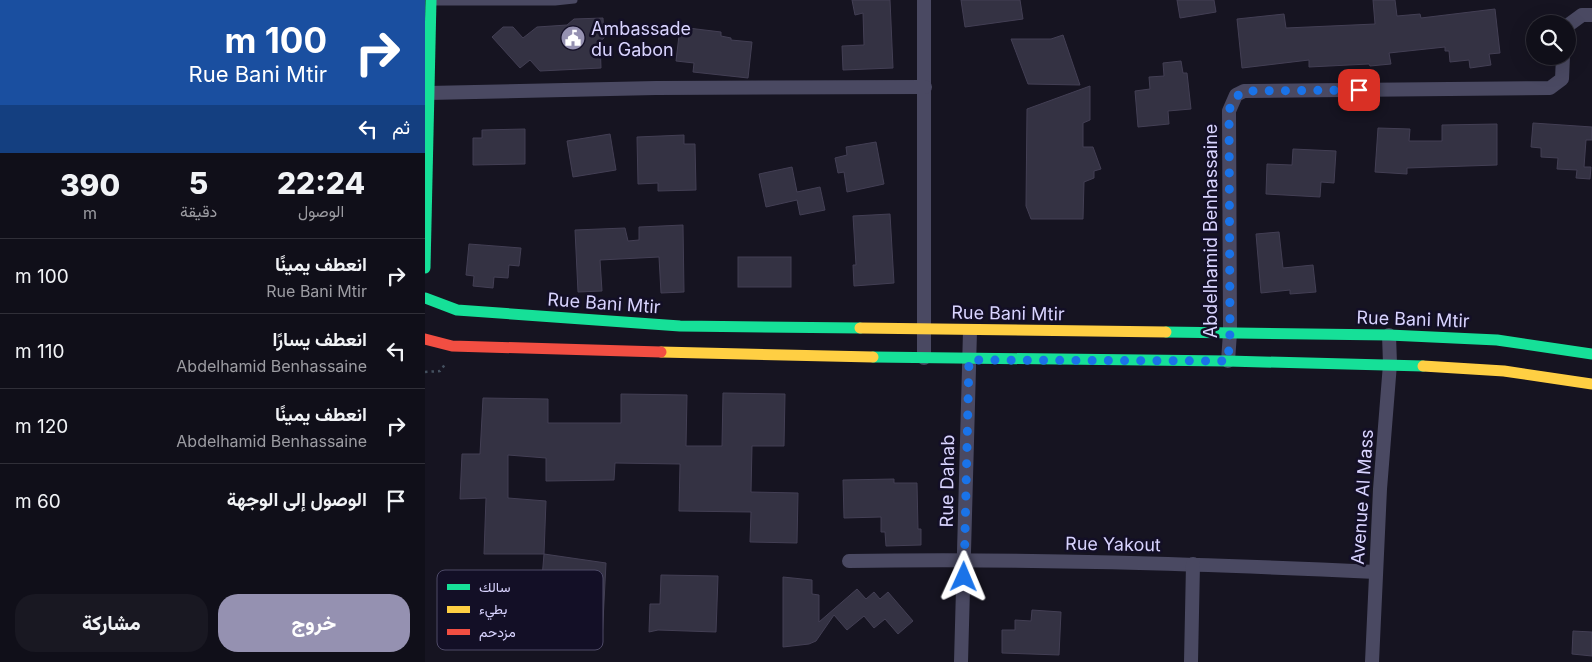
<!DOCTYPE html>
<html lang="ar">
<head>
<meta charset="utf-8">
<style>
  :root { --surface:#100f19; --page:#191822; --text:#f1f3f6; --muted:#9c9ca2; --line:#302f38; --accent:#9591b1 }
  body { margin:0; font-family:Inter,Vazirmatn,sans-serif; background:var(--page); color:var(--text); direction:rtl; height:100vh; display:flex; flex-direction:column; font-size:19px; white-space:nowrap }
  * { box-sizing:border-box; margin:0 }
  p { font-size:16px; color:var(--muted) }
  .icon { flex:none; width:28px; height:28px; fill:none; stroke:currentColor; stroke-width:2; stroke-linecap:round; stroke-linejoin:round }
  .map { position:relative; flex:1; overflow:hidden; direction:ltr }
  .details { display:flex; flex-direction:column; background:var(--surface); width:425px }
  .details>* { flex:none }
  .top-card { background:#1a4fa0; color:#fff; overflow:hidden }
  .controls { position:absolute; left:1101px; top:15px; display:grid; gap:10px }
  .controls a { display:grid; place-items:center; width:50px; height:50px; border-radius:50%; background:var(--surface); box-shadow:0 5px 20px #0002,0 0 0 1px var(--line); font-size:25px }
  .pin { position:absolute; display:grid; place-items:center; width:42px; height:42px; color:#fff; margin:-21px; border-radius:10px; box-shadow:0 2px 8px #0006 }
  .me { position:absolute; width:55px; margin:-28px; rotate:1deg; stroke-linejoin:round; filter:drop-shadow(0 0 4px #0008) }
  .turn { display:flex; align-items:center; gap:18px; height:105px; padding:0 15px; font-size:22px }
  .turn .icon { width:65px; height:65px; stroke-width:2.5 }
  .turn b { display:block; font-size:35px; line-height:42px }
  .then { display:flex; align-items:center; height:48px; padding:0 15px; background:#0003; gap:10px; font-size:19px }
  .eta { display:flex; justify-content:space-evenly; align-items:center; height:85px; text-align:center }
  .eta b { font-size:30px; font-weight:800; line-height:35px }
  .cta { display:flex; gap:10px; margin-top:auto; padding:10px 15px }
  .cta a { flex:1; height:58px; border-radius:20px; background:var(--accent); color:#fff; font-size:20px; font-weight:800; line-height:58px; text-align:center }
  .cta a+a { background:var(--page); color:var(--text) }
  ul { padding:0; list-style:none }
  li { display:flex; align-items:center; gap:15px; height:75px; padding:0 15px; border-top:1px solid var(--line) }
  li div { flex:1 }
  li b { display:block; font-size:19px }
  li em { font-style:normal }
  main { display:flex; flex:1; min-height:0 }
  .map>svg:first-child { display:block }
  .building { fill:#343243; stroke:#433f54 }
  .lines { fill:none; stroke-linecap:round; stroke-linejoin:round }
  .path { stroke:#44505f; stroke-width:2.5; stroke-dasharray:2.5 4; stroke-linecap:butt }
  .lane { stroke:#4a4962; stroke-width:7 }
  .street { stroke:#4a4962; stroke-width:14 }
  .fast { stroke:#16e098; stroke-width:11 }
  .slow { stroke:#ffcf43; stroke-width:11 }
  .jam { stroke:#f24e42; stroke-width:11 }
  .route { stroke:#1a73e8; stroke-width:9; stroke-dasharray:0 16.2 }
  .labels { text-anchor:middle; dominant-baseline:central; stroke-width:5; stroke-linejoin:round; paint-order:stroke }
  .poi-label { font-size:18px; fill:#d9d4ff; stroke:#130f26; text-anchor:start }
  .street-label { font-size:18px; fill:#d9d4ff; stroke:#130f26 }
  .key { fill:#130f26; stroke:#4e4a67; stroke-width:1 }
  .key-label { font-size:14px; fill:#d9d4ff }
</style>
</head>
<body>
<main>
<div class="map">
<svg width="1167" height="662" viewBox="0 0 1167 662">
  <rect width="100%" height="100%" fill="#161421"/>
  <g class="building">
    <path d="M427,0H465L468,68L418,70L417,46L439,45L438,13L430,15Z"/>
    <path d="M536,0H595L598,19L540,27Z"/>
    <path d="M752,0H789L791,12L755,18Z"/>
    <path d="M948,0H970L972,16L995,14L996,18L1070,9L1075,53L1064,54L1066,65L1045,68L1044,60L1025,62L1024,51H1020V47L964,53L966,64L945,66L944,64L884,67V60L817,68L812,19L859,14L861,28L950,24Z"/>
    <path d="M178,18L179,38L175,41L176,68L115,71L105,60L95,68L67,37L78,27H88L98,38L112,27L142,25L149,19Z"/>
    <path d="M255,27L296,32V36L306,38V40L327,42L323,78L268,72L269,63L251,61Z"/>
    <path d="M638,35L655,85L603,84L586,39H626Z"/>
    <path d="M756,61L758,73H762L766,109L743,111L744,124L713,127L710,91L725,89L724,77L739,76L738,63Z"/>
    <path d="M665,86V120L658,123V147H668L676,169L669,171V178L659,182L658,219H606L601,206L602,109Z"/>
    <path d="M1108,123L1167,127V140H1161L1159,167H1166L1165,179L1151,178L1152,170L1132,169L1133,158L1116,157V148L1106,147Z"/>
    <path d="M1072,124V165L982,168V174L950,172L953,128L985,129L984,141H1017V125Z"/>
    <path d="M100,129V164L48,165V138H57V130Z"/>
    <path d="M185,134L191,170L148,177L142,141Z"/>
    <path d="M259,135V144H270L271,190L233,191V183L213,184L212,137Z"/>
    <path d="M451,142L459,184L422,192L419,172L413,173L410,158L422,155L421,147Z"/>
    <path d="M868,149L911,151L909,183L896,182L895,197L841,194L842,164L867,165Z"/>
    <path d="M367,167L372,192L395,187L400,210L375,215L372,200L341,207L334,174Z"/>
    <path d="M465,214L469,283L429,286L428,265H431L428,216Z"/>
    <path d="M258,225L259,292L236,293L234,257L175,260L177,291L153,292L150,230L200,228L203,241L214,240V227Z"/>
    <path d="M854,232L858,268L888,265L891,292L865,294V290L836,293L831,234Z"/>
    <path d="M44,244L96,248L94,266L84,265L83,278L69,277L68,288L48,286L49,276L41,275Z"/>
    <rect x="313" y="257" width="53" height="30"/>
    <path d="M298,393L360,394L359,446H327L326,492L373,493L372,543L325,542L326,512L254,511L255,464L190,463L189,480L121,481V458L83,455V498L121,501L119,554H59L61,498L35,499L37,454H55L58,398L123,399V423H196V394L262,395L261,446H297Z"/>
    <path d="M469,479V483H492L493,529H496V545L461,546L460,532H456V517L419,518L418,480Z"/>
    <path d="M119,554L181,563L177,641L140,640V633L124,632L125,602H115Z"/>
    <path d="M236,575L293,576L291,632L233,630L224,632L225,604H235Z"/>
    <path d="M358,577L387,580V594L394,595V622L432,589L441,599L449,592L455,599L463,592L488,621L473,634L460,619L449,628L439,616L422,630L409,615L391,641L384,644L358,647Z"/>
    <path d="M607,610L636,612L634,655L577,653V630H590V620L606,621Z"/>
    <path d="M1148,631L1167,632V656L1147,654Z"/>
  </g>
  <g class="lines">
    <path class="path" d="M0,372L15,371L21,363"/>
    <path class="lane" d="M6,2H130L149,0"/>
    <g class="street">
      <path d="M499,0V358"/>
      <path d="M1142,26L1157,15H1167"/>
      <path d="M3,93L231,88L500,87"/>
      <path d="M803,361L805,333L804,111L811,95L819,91L1125,88L1137,79L1138,56"/>
      <path d="M424,561C600,558 775,564 951,572"/>
      <path d="M536,662L545,331"/>
      <path d="M766,662L768,564"/>
      <path d="M947,662L955,489L965,364L964,335"/>
    </g>
    <g class="fast">
      <path d="M0,268L6,0"/>
      <path d="M0,298L32,310L255,326L435,328"/>
      <path d="M741,332L964,335L1072,340L1167,354"/>
      <path d="M448,357L803,361L998,366"/>
    </g>
    <g class="slow">
      <path d="M435,328L741,332"/>
      <path d="M236,352L448,357"/>
      <path d="M998,366L1079,371L1167,384"/>
    </g>
    <path class="jam" d="M0,339L27,346L236,352"/>
  </g>
  <g class="lines">
    <path class="route" d="M539,577L544,360L803,361L805,333L804,111L808,99L819,91L934,90"/>
  </g>
  <defs>
    <symbol id="civic-disc" viewBox="-11 -11 22 22"><circle r="9.5" fill="#9591b1" stroke="#130f26"/><path d="M-.6-6.5H3V-4.5H.6V-3L4-1V1h2V6H-6V1h2V-1L-.6-3ZM-1.2 2.5V6h2.4V2.5Z" fill="#fff"/></symbol>
  </defs>
  <g fill-rule="evenodd">
    <use href="#civic-disc" x="134" y="24" width="28" height="28"/>
  </g>
  <g class="labels">
    <g class="poi-label">
      <text x="166" y="28">Ambassade<tspan x="166" dy="21">du Gabon</tspan></text>
    </g>
    <g class="street-label">
      <text transform="translate(785 231) rotate(-90)">Abdelhamid Benhassaine</text>
      <text transform="translate(179 303) rotate(4)">Rue Bani Mtir</text>
      <text transform="translate(583 313) rotate(1)">Rue Bani Mtir</text>
      <text transform="translate(988 319) rotate(2)">Rue Bani Mtir</text>
      <text transform="translate(522 481) rotate(-89)">Rue Dahab</text>
      <text transform="translate(937 497) rotate(-86)">Avenue Al Mass</text>
      <text transform="translate(688 544) rotate(1)">Rue Yakout</text>
    </g>
  </g>
  <rect x="12" y="570" width="166" height="80" rx="8" class="key"/>
  <rect x="22" y="584" width="23" height="6" fill="#16e098"/>
  <rect x="22" y="606" width="23" height="7" fill="#ffcf43"/>
  <rect x="22" y="629" width="23" height="6" fill="#f24e42"/>
  <g class="key-label">
    <text x="54" y="592">سالك</text>
    <text x="54" y="614">بطيء</text>
    <text x="54" y="637">مزدحم</text>
  </g>
</svg>
<div class="controls">
<a><svg class="icon" aria-label="search" viewBox="0 0 24 24"><circle cx="10" cy="10" r="6"/><path d="M15 15l6 6"/></svg></a>
</div>
<div class="pin" style="left:934px;top:90px;background:#d93025"><svg class="icon" aria-label="arrive" viewBox="0 0 24 24"><path d="M6 21V4h12l-3 4 3 4H6"/></svg></div>
<svg class="me" style="left:539px;top:577px" viewBox="-20 -20 40 40"><path d="M0-17L14 15 0 8-14 15z" fill="#1a73e8" stroke="#fff" stroke-width="4"/></svg>
</div>
<section class="details">
<div class="top-card">
<div class="turn"><svg class="icon" aria-label="right" viewBox="0 0 24 24"><path d="M7 20v-9h11M14 6l5 5-5 5"/></svg><div><b>100 m</b>Rue Bani Mtir</div></div>
<div class="then">ثم<svg class="icon" aria-label="left" viewBox="0 0 24 24"><path d="M17 20v-9H6M10 6l-5 5 5 5"/></svg></div>
</div>
<div class="eta">
<div><b>22:24</b><p>الوصول</p></div>
<div><b>5</b><p>دقيقة</p></div>
<div><b>390</b><p>m</p></div>
</div>
<ul>
<li><svg class="icon" aria-label="right" viewBox="0 0 24 24"><path d="M7 20v-9h11M14 6l5 5-5 5"/></svg><div><b>انعطف يمينًا</b><p>Rue Bani Mtir</p></div><em>100 m</em></li>
<li><svg class="icon" aria-label="left" viewBox="0 0 24 24"><path d="M17 20v-9H6M10 6l-5 5 5 5"/></svg><div><b>انعطف يسارًا</b><p>Abdelhamid Benhassaine</p></div><em>110 m</em></li>
<li><svg class="icon" aria-label="right" viewBox="0 0 24 24"><path d="M7 20v-9h11M14 6l5 5-5 5"/></svg><div><b>انعطف يمينًا</b><p>Abdelhamid Benhassaine</p></div><em>120 m</em></li>
<li><svg class="icon" aria-label="arrive" viewBox="0 0 24 24"><path d="M6 21V4h12l-3 4 3 4H6"/></svg><div><b>الوصول إلى الوجهة</b></div><em>60 m</em></li>
</ul>
<div class="cta"><a>خروج</a><a>مشاركة</a></div>
</section>
</main>
</body>
</html>
